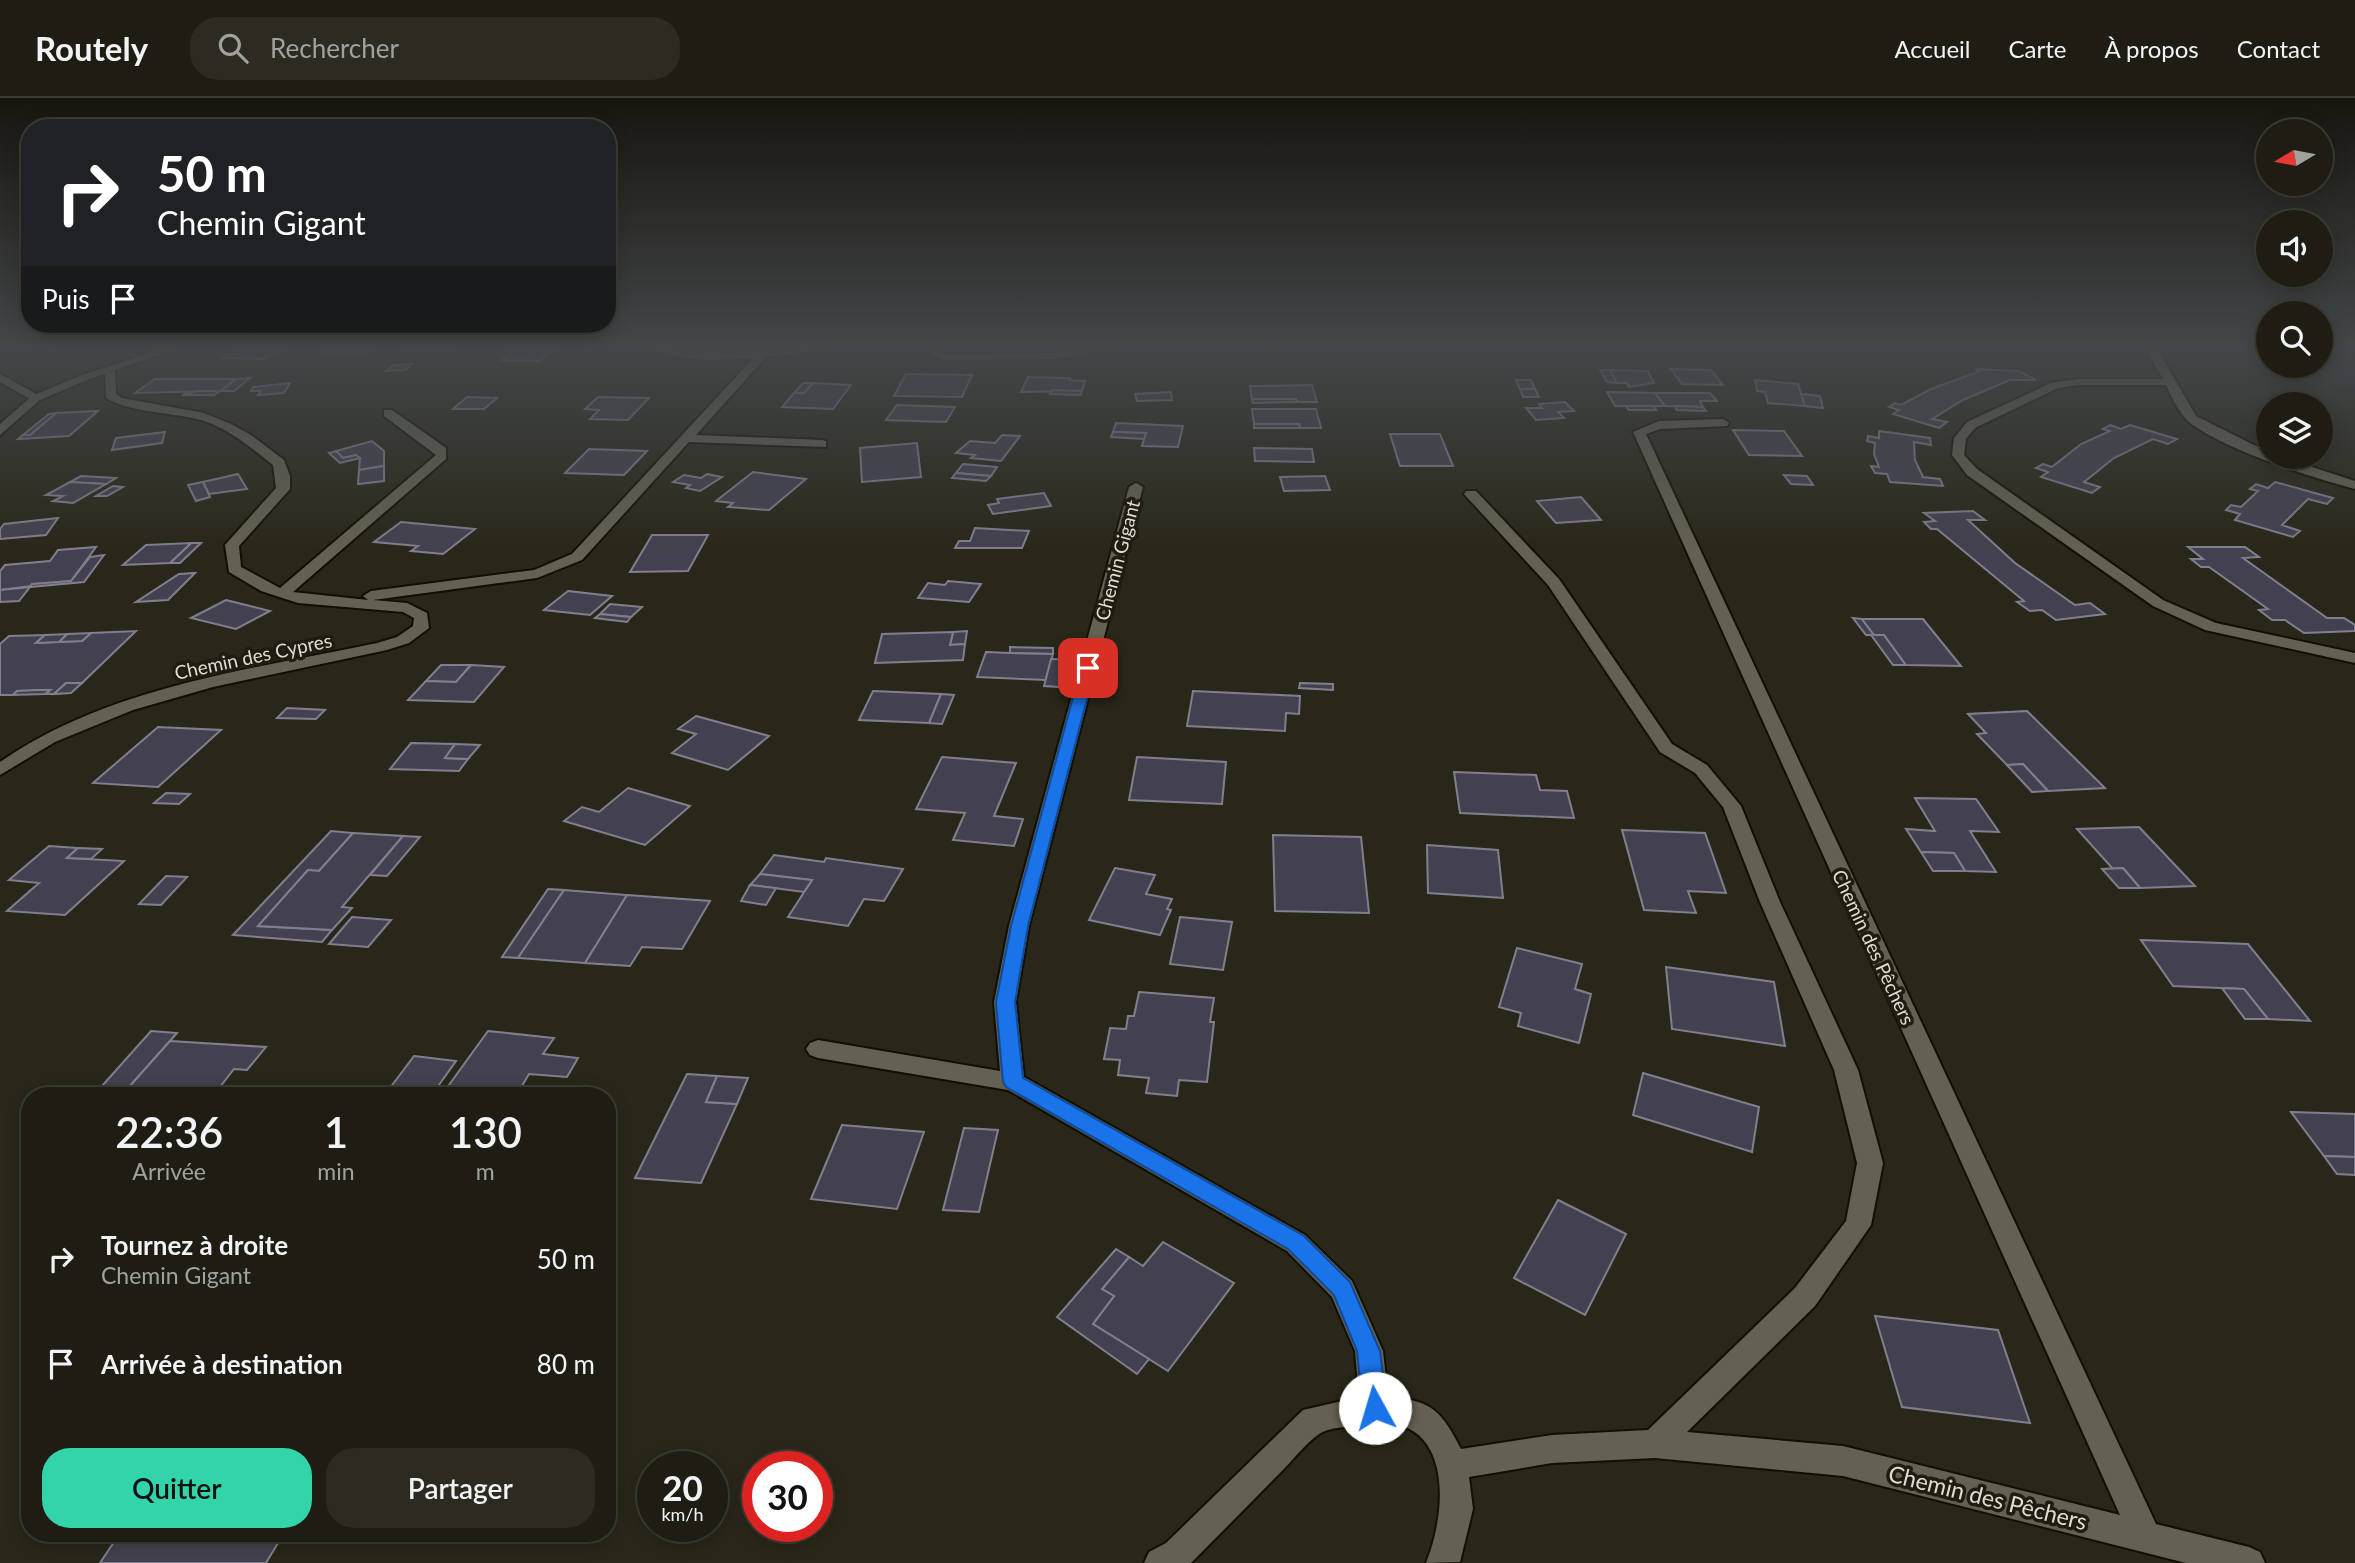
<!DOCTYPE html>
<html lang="fr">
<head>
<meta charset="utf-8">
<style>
  :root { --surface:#1f1d13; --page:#2c2a21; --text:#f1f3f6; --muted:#a1a2a0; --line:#3c3b33; --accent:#32d4a9 }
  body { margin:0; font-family:Lato,sans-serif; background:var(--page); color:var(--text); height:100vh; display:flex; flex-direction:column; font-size:26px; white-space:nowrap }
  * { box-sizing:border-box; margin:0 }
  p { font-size:23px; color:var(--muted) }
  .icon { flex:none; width:38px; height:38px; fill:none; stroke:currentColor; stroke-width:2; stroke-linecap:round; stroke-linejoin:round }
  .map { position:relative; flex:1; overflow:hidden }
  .sheet { position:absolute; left:21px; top:989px; width:595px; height:455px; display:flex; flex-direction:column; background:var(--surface); border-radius:28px; box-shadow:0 4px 18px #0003,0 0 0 2px var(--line) }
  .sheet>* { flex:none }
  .guide { position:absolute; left:21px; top:21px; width:595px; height:214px; border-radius:28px; box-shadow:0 4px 18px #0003,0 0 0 2px var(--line); background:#202124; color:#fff; overflow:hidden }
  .needle { width:46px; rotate:260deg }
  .tools { position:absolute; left:2256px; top:21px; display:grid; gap:14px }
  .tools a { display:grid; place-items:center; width:77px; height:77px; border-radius:50%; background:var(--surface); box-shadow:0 4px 18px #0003,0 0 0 2px var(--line); font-size:35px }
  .speed { position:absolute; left:637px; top:1353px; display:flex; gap:14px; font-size:35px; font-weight:700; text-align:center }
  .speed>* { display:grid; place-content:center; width:91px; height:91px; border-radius:50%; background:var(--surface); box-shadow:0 4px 18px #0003,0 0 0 2px var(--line); line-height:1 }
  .speed small { font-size:18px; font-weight:400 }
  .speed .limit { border:10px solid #d22; background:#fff; color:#111 }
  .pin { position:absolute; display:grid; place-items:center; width:60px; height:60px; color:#fff; margin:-30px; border-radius:14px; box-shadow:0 4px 10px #0006 }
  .me { position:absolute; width:77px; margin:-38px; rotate:354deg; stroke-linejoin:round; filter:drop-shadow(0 0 5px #0008) }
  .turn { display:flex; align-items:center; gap:24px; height:147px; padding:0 21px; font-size:32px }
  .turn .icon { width:91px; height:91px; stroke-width:2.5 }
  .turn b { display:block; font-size:49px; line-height:60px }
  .then { display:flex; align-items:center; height:66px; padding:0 21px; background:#0003; gap:14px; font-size:26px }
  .eta { display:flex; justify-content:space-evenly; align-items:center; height:119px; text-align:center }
  .eta b { font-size:42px; font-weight:600; line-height:49px }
  .cta { display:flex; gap:14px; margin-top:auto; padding:14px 21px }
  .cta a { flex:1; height:80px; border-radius:28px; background:var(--accent); color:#111; font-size:28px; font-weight:600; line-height:80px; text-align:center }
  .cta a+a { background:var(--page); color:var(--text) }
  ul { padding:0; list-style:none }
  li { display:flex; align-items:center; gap:21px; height:105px; padding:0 21px }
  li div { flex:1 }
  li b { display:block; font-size:26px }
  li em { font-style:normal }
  header { display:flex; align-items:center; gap:42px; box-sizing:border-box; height:98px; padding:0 35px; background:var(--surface); border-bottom:2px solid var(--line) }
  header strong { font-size:33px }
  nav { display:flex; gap:38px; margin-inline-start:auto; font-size:24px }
  .search { width:490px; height:63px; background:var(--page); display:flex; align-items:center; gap:18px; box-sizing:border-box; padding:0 24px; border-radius:28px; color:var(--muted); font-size:26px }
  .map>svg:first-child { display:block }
  .education { fill:#322a3a }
  .building { fill:#43414f; stroke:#817f8e; stroke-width:2 }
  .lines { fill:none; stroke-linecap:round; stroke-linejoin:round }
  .service-casing { stroke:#120f04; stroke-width:4 }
  .minor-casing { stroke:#120f04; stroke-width:4 }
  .secondary-casing { stroke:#120f04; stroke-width:4 }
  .service { fill:#636151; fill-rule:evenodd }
  .minor { fill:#636151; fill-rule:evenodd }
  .secondary { fill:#636151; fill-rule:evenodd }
  .route { fill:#1a73e8; stroke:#114b97; stroke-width:2 }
  .labels { text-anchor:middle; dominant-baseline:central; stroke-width:7; stroke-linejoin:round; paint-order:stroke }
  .street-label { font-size:19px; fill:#dfddd5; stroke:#201d10 }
  .near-street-label { font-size:23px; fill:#dfddd5; stroke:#201d10 }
</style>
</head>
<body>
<header>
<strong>Routely</strong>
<div class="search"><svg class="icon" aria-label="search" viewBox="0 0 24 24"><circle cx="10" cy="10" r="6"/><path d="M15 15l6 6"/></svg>Rechercher</div>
<nav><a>Accueil</a><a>Carte</a><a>À propos</a><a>Contact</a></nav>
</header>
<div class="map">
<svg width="2355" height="1465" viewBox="0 0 2355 1465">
  <rect width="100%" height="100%" fill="#292719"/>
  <path class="education" d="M2355,269V290L2329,284L2331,270Z"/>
  <g class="building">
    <path d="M244,248H285L264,261L223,260Z"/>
    <path d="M333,248H372L362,255L323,254Z"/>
    <path d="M405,248H455L449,252L399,251Z"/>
    <path d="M512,248H557L539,263L502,262L516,251H507Z"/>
    <path d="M412,266L405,272L386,273L394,267Z"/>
    <path d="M1671,271L1711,272L1723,287L1682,286Z"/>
    <path d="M1975,271L2019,273L2036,282H2010L1963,302L1932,321L1947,324L1939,330L1893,316L1899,312L1889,309L1895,305L1901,307L1931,291L1980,273Z"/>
    <path d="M1600,272H1610L1617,285L1607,284Z"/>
    <path d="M1610,272L1648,273L1654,285L1629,289L1627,285H1617Z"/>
    <path d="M906,276L972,277L962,299L894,298Z"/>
    <path d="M1028,279L1070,280V282L1085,283L1082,293L1021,294Z"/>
    <path d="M250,280L234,293H220L236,281Z"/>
    <path d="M155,281H236L220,293L135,295Z"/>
    <path d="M1516,282H1531L1535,291H1520Z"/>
    <path d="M1755,282L1798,286L1805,308L1768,305L1765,294L1757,293Z"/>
    <path d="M290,285L284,295L258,297L261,293H251L253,289Z"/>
    <path d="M803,285H813L804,295H794Z"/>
    <path d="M813,285L851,287L833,311L782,309L794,295H804Z"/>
    <path d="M1312,287L1317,304H1297L1296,301H1252L1250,288Z"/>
    <path d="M1520,291H1535L1539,299H1523Z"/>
    <path d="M1052,292L1082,293L1081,297L1050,296Z"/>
    <path d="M198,293H220L214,297H182Z"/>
    <path d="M1171,294L1172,302L1137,303L1135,296Z"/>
    <path d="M1607,294L1655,295L1665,308H1615Z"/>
    <path d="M1655,295H1710L1717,303H1700L1703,309L1665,308Z"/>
    <path d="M1801,296L1820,298L1823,310L1805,308Z"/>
    <path d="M467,299L497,300L484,311H453Z"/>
    <path d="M598,299L649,300L628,322L590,321L599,312L585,311Z"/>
    <path d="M1252,301H1296L1297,304L1253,305Z"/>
    <path d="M1565,304L1574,313L1558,314L1564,320L1536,322L1526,310H1542L1539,306Z"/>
    <path d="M897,307L955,309L946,324L886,322Z"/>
    <path d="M1626,308H1653L1656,312H1629Z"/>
    <path d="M1675,308L1703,309L1706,313L1677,312Z"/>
    <path d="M1252,311H1316L1321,330H1300L1299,326H1254Z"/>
    <path d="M98,313L69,338L18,341L23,337H30L56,315Z"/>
    <path d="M56,315L30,337H23L49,316Z"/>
    <path d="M1116,325L1183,328L1178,349L1142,348L1146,335L1113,334Z"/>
    <path d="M1254,326H1299L1300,330H1254Z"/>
    <path d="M2110,327L2121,331L2130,327L2177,341L2168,346L2153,341L2114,360L2084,384L2100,389L2092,395L2041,379L2048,374L2036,370L2043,366L2052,369L2081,346L2110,333L2103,331Z"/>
    <path d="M1733,332L1784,333L1802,358L1749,357Z"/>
    <path d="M1879,333L1930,340L1931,347L1914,344L1915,362L1923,379L1940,381L1943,388L1890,384L1887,376L1875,375L1871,368L1879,369L1874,356L1875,345L1867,343L1868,338L1879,340Z"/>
    <path d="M165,334L162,345L112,352L116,340Z"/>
    <path d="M1113,334L1146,335L1144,341L1111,339Z"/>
    <path d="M1390,336H1440L1453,368H1400Z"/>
    <path d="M1002,337L1020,338L1001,363L971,360L975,357L956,355L970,343L995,345Z"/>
    <path d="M372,343L384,353V368L359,372L360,360L356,357L343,360L336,353Z"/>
    <path d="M917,345L921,379L862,384L860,350Z"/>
    <path d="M1254,350L1312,351L1314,364L1255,363Z"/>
    <path d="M589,351L647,353L624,377L565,375Z"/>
    <path d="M336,353L343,360L356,357L360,360L340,365L329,355Z"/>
    <path d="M963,366L997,369L991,378L956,375Z"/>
    <path d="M384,368V383L358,386L359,372Z"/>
    <path d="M753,374L806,381L769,412L728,409L733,405L716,403Z"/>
    <path d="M956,375L991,378L986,383L952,380Z"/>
    <path d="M238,376L247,391L209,396L203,384Z"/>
    <path d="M707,376L722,379L700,393L686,390L690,387L673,384L684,377L701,380Z"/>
    <path d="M1784,377L1807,378L1813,387L1791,386Z"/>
    <path d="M81,378L116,380L106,386L70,384Z"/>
    <path d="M1325,378L1330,392L1284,393L1280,379Z"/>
    <path d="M70,384L106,386L73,405L53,403L63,398L46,397Z"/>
    <path d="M203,384L210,399L196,403L188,387Z"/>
    <path d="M2275,384L2333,400L2327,406L2308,401L2282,427L2300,433L2293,439L2235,422L2240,416L2226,412L2231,407L2241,409L2258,393L2250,391L2256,386L2268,390Z"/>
    <path d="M113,388L123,389L107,398H96Z"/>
    <path d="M1044,395L1051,408L993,416L988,407L999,405L997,401Z"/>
    <path d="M1581,399L1601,422L1556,425L1537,403Z"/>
    <path d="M1973,413L1985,422H1968L2015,465L2075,507L2090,505L2105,516L2056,522L2042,512L2030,513L2017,504L2024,503L1937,431H1931L1924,424L1935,423L1924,415Z"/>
    <path d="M58,420L46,437L0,441V431L4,426Z"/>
    <path d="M401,424L475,431L443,456L411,453L418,448L374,444Z"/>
    <path d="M975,430L1029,433L1022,450H955L959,443H970Z"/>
    <path d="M652,437H708L688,473L630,474Z"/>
    <path d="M191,445H201L180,465H170Z"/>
    <path d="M191,445L170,465L123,467L146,447Z"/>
    <path d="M96,449L71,483L0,492V473L5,467L50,463L58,452Z"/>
    <path d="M2188,449H2245L2259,459L2243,460L2327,520H2344L2355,527V533L2304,535L2285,522H2272L2259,512L2268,511L2209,469H2201L2191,461H2203Z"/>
    <path d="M104,457L84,484L30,489L32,486L71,483L90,459Z"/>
    <path d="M195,475L168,502L136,504L179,476Z"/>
    <path d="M948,483L981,486L969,504L918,500L928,485L945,487Z"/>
    <path d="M30,489L19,503L0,504V492Z"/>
    <path d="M568,493L612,498L590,517L544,512Z"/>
    <path d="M226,502L270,513L236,531L191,520Z"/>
    <path d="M610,506L642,509L631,519L600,516Z"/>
    <path d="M600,516L631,519L627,524L595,520Z"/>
    <path d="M1853,520L1862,521L1874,537H1884L1906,567H1893L1871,537H1866Z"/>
    <path d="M1862,521H1923L1961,568L1906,567L1884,537H1874Z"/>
    <path d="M136,533L82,585H66L54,596H45L50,592L17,593L13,597H0V546L9,538L45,537L36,545L82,543L91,535Z"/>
    <path d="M967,533L965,546L950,547L953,534Z"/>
    <path d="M953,534L950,547L965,546L963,562L875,565L882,536Z"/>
    <path d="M91,535L82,543L59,544L67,536Z"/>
    <path d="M67,536L59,544L36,545L45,537Z"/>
    <path d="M1010,549L1053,550V556L1010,555Z"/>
    <path d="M986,554L1010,555L1053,556L1046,582L977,579Z"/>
    <path d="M1051,561L1081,562L1074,590L1044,588Z"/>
    <path d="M441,567H471L456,584L426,583Z"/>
    <path d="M471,567L504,569L474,604L408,602L426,583L456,584Z"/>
    <path d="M66,585H82L71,595L54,596Z"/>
    <path d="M1300,585L1333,586V592L1299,590Z"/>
    <path d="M37,592H50L45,596L13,597L17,593Z"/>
    <path d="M873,593L941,596L929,625L859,622Z"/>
    <path d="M1193,593L1300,598L1299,616L1286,615L1285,633L1187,628Z"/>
    <path d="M941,596L954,597L942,626L929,625Z"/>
    <path d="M287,610L325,612L316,621L277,620Z"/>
    <path d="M2027,613L2105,690L2048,693L2023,666L2007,667L1977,636L1986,635L1968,616Z"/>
    <path d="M696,618L769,638L728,672L672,655L696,636L678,631Z"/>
    <path d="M158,629L221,632L158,689L93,685Z"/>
    <path d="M411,645L455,646L445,660L468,661L459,673L390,671Z"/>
    <path d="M455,646L480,647L468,661L445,660Z"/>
    <path d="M942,659L1016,665L994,718L1023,721L1014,748L953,742L965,715L916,711Z"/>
    <path d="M1137,659L1226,664L1222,706L1129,702Z"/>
    <path d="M2023,666L2048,693L2032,694L2007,667Z"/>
    <path d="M1454,674L1536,677L1540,692L1567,693L1574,720L1460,715Z"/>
    <path d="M628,690L690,708L645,747L564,723L582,709L599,714Z"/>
    <path d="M166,695L190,696L179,706L154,705Z"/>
    <path d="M1915,700L1976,701L1999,734L1970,733L1996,774L1965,773L1954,755L1921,754L1906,731L1935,733Z"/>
    <path d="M2139,729L2195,788L2140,790L2123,770L2113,771L2077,731Z"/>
    <path d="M1622,732L1705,735L1726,795L1688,793L1696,815L1644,812Z"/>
    <path d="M331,733L353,735L319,773L308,772L258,828L332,832L322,844L233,837Z"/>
    <path d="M353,735L403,738L342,809L352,810L332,832L258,828L308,772L319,773Z"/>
    <path d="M1273,737L1361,739L1369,815L1275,813Z"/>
    <path d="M403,738L420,739L387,778L370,777Z"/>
    <path d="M1427,747L1498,752L1503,800L1428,795Z"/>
    <path d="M49,748L78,750L67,760L124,763L65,817L7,813L39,785L9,782Z"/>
    <path d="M78,750L102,751L91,761L67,760Z"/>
    <path d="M1921,754L1954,755L1965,773H1933Z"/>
    <path d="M774,757L824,764L826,760L903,771L884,803L864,801L848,828L788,819L812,782L760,776Z"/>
    <path d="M1115,770L1155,777L1146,796L1172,801L1167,811L1171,812L1160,837L1089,822Z"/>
    <path d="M2123,770L2140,790H2119L2102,771Z"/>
    <path d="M760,776L812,782L804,794L750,787Z"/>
    <path d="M166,778L187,779L161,807L139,806Z"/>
    <path d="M750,787L776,790L766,807L741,803Z"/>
    <path d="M548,791L564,792L518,860L502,859Z"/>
    <path d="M564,792L627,797L585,865L518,860Z"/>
    <path d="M627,797L710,803L682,851L642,849L630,868L585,865Z"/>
    <path d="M352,819L391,822L368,849L329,846Z"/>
    <path d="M1180,819L1232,824L1223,872L1170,866Z"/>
    <path d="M2141,842L2248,846L2310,923L2268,921L2244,891L2173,888Z"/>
    <path d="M1517,850L1582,866L1575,891L1591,896L1579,945L1518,928L1521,915L1499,909Z"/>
    <path d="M1666,869L1774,884L1785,948L1672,931Z"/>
    <path d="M2222,890L2244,891L2268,921H2245Z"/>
    <path d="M1139,894L1214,900L1210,924H1214L1207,984L1179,982L1177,998L1146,995L1149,980L1118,977L1120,962L1104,961L1110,930L1126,931L1128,918H1134Z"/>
    <path d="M151,933L177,935L121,998H93Z"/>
    <path d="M488,933L554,940L543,956L578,960L567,979L529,976L516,998H441Z"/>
    <path d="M170,943L266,949L247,972L234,971L213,998H121Z"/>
    <path d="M414,958L456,963L431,998H384Z"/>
    <path d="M1643,975L1759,1009L1752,1054L1633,1017Z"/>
    <path d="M687,976L717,978L706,1004L737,1006L701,1085L635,1080Z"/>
    <path d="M717,978L748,980L737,1006L706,1004Z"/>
    <path d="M2291,1014L2355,1016V1059L2324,1058Z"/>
    <path d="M842,1027L924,1034L897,1111L811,1101Z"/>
    <path d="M964,1030L998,1032L979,1114L943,1112Z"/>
    <path d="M2324,1058L2355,1059V1077L2337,1076Z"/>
    <path d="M1558,1102L1626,1136L1585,1217L1514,1180Z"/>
    <path d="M1163,1144L1234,1185L1168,1273L1093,1226L1114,1198L1102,1191L1129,1159L1143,1168Z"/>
    <path d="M1116,1151L1129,1159L1102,1191L1114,1198L1093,1226L1149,1261L1137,1276L1057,1219Z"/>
    <path d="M1875,1218L1998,1232L2030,1325L1902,1309Z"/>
    <path d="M120,1435H284L266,1465H100Z"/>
  </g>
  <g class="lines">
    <defs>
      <path id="service" d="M932,248H948L940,252L946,256L1060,255L1096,248H1115L1060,261L944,262L931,257Z"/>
      <g id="minor">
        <path d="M2144,248H2154L2159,254L2196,318L2268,354V359H2281L2355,383V391C2310,379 2225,352 2189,324C2179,315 2172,300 2166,287H2078L2058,290L1975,330L1966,341L1964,357L1977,371L2163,502L2216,525L2355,555V565L2205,532L2153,508L1967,377L1952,357L1954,340L1967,324L2051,285L2078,281H2163Z"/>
        <path d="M763,253L768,256L767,258L696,337L822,342L826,343V349L689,344L582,462L537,480L373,502L407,505L427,515L429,530L409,545L387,552L213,589L133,612L55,644L0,677V664C110,588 249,572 377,545L397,539L413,528L414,520L403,514L298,505L261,493L229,474L225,447L276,390L273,367C250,349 226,328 197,321C168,314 132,315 106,300L105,270L115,272L116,296L122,300L204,315L231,326L251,337L284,362L290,378V391L239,448L241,469L280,490L436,357L384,318V312H392L446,350V361L293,494L368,502L363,498L371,493L534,472L572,456L759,254Z"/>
        <path d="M0,276L40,298L42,300L32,302L0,284Z"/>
        <path d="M1723,321L1729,325L1727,328L1660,331L1646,336L2156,1426L2249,1449L2260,1454L2265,1465H2186L1843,1378L1655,1360L1552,1365L1469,1379L1473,1411L1460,1464L1426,1465C1450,1406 1451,1309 1361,1327C1349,1329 1329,1329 1319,1336C1305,1346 1293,1362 1281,1374C1251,1404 1221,1435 1191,1465H1144L1149,1454L1166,1445L1303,1312L1359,1299L1355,1253L1332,1199L1287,1153L1008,992L818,960L810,957L806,951L810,945L818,942L1000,973L994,904L1009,828L1129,389L1136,385L1143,389L1029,828L1016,904L1024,979L1305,1137L1352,1183L1383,1253L1388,1298C1432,1303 1441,1312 1461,1351L1552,1337L1648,1332L1795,1190L1846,1123L1857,1065L1834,972L1760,804L1723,709L1695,675L1660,654L1548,487L1464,396L1466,393H1476L1559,481L1672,646L1707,667L1741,708L1780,804L1858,972L1883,1065L1871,1127L1815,1208L1687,1334L1843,1348L2120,1417L1633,334L1659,323Z"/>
      </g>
      <g id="secondary">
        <path d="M171,248H185L87,282L40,302L0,337V326L32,298L79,278Z"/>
        <path d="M647,248L719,255L840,248L835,251C791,256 683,274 647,248Z"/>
      </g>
    </defs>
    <use href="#service" class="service-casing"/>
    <use href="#minor" class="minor-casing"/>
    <use href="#secondary" class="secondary-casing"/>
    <use href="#service" class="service"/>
    <use href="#minor" class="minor"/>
    <use href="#secondary" class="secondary"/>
  </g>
  <linearGradient id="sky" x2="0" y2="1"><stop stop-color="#17150e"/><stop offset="0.55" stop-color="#434749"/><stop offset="1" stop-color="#434749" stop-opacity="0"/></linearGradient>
  <rect width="2355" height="453" fill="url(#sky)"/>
  <path class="route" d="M1088,566L1095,570L1028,828L1015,904L1023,980L1304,1138L1350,1184L1380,1253L1387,1310L1383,1318L1375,1321L1366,1318L1363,1310L1357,1253L1334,1197L1288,1151L1006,989L1003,984L996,904L1011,828L1081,570Z"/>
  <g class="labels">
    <g class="street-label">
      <text transform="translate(1117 462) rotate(-75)">Chemin Gigant</text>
      <text transform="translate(253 558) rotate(-12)">Chemin des Cypres</text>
      <text transform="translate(1874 849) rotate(65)">Chemin des Pêchers</text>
    </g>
    <g class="near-street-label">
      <text transform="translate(1988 1399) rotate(14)">Chemin des Pêchers</text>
    </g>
  </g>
</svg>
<div class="tools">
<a><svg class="needle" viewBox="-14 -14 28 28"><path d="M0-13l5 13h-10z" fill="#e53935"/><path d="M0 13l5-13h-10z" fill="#a1a2a0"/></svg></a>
<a><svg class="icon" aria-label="sound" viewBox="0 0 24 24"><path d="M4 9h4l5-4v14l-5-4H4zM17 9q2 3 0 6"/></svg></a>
<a><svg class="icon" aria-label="search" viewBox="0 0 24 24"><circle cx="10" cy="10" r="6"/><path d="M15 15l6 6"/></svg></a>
<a><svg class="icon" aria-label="layers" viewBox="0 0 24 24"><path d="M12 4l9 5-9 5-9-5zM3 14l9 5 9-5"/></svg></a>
</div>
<div class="speed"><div>20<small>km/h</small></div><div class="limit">30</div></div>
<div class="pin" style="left:1088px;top:570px;background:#d93025"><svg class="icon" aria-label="arrive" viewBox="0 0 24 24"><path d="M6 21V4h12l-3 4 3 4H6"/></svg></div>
<svg class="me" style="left:1375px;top:1310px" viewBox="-20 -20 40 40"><circle r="19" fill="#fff"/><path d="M0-13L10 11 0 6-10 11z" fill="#1a73e8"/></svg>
<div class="guide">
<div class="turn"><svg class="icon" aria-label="right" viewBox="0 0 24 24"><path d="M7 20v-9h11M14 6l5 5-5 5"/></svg><div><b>50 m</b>Chemin Gigant</div></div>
<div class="then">Puis<svg class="icon" aria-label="arrive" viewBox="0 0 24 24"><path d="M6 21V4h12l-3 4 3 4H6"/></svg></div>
</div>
<section class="sheet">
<div class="eta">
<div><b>22:36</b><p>Arrivée</p></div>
<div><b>1</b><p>min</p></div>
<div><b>130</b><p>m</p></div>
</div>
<ul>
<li><svg class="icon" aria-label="right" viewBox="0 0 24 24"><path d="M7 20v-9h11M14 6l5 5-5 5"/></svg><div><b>Tournez à droite</b><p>Chemin Gigant</p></div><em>50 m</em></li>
<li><svg class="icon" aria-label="arrive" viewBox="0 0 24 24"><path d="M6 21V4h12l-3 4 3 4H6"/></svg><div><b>Arrivée à destination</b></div><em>80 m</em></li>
</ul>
<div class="cta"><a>Quitter</a><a>Partager</a></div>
</section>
</div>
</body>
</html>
